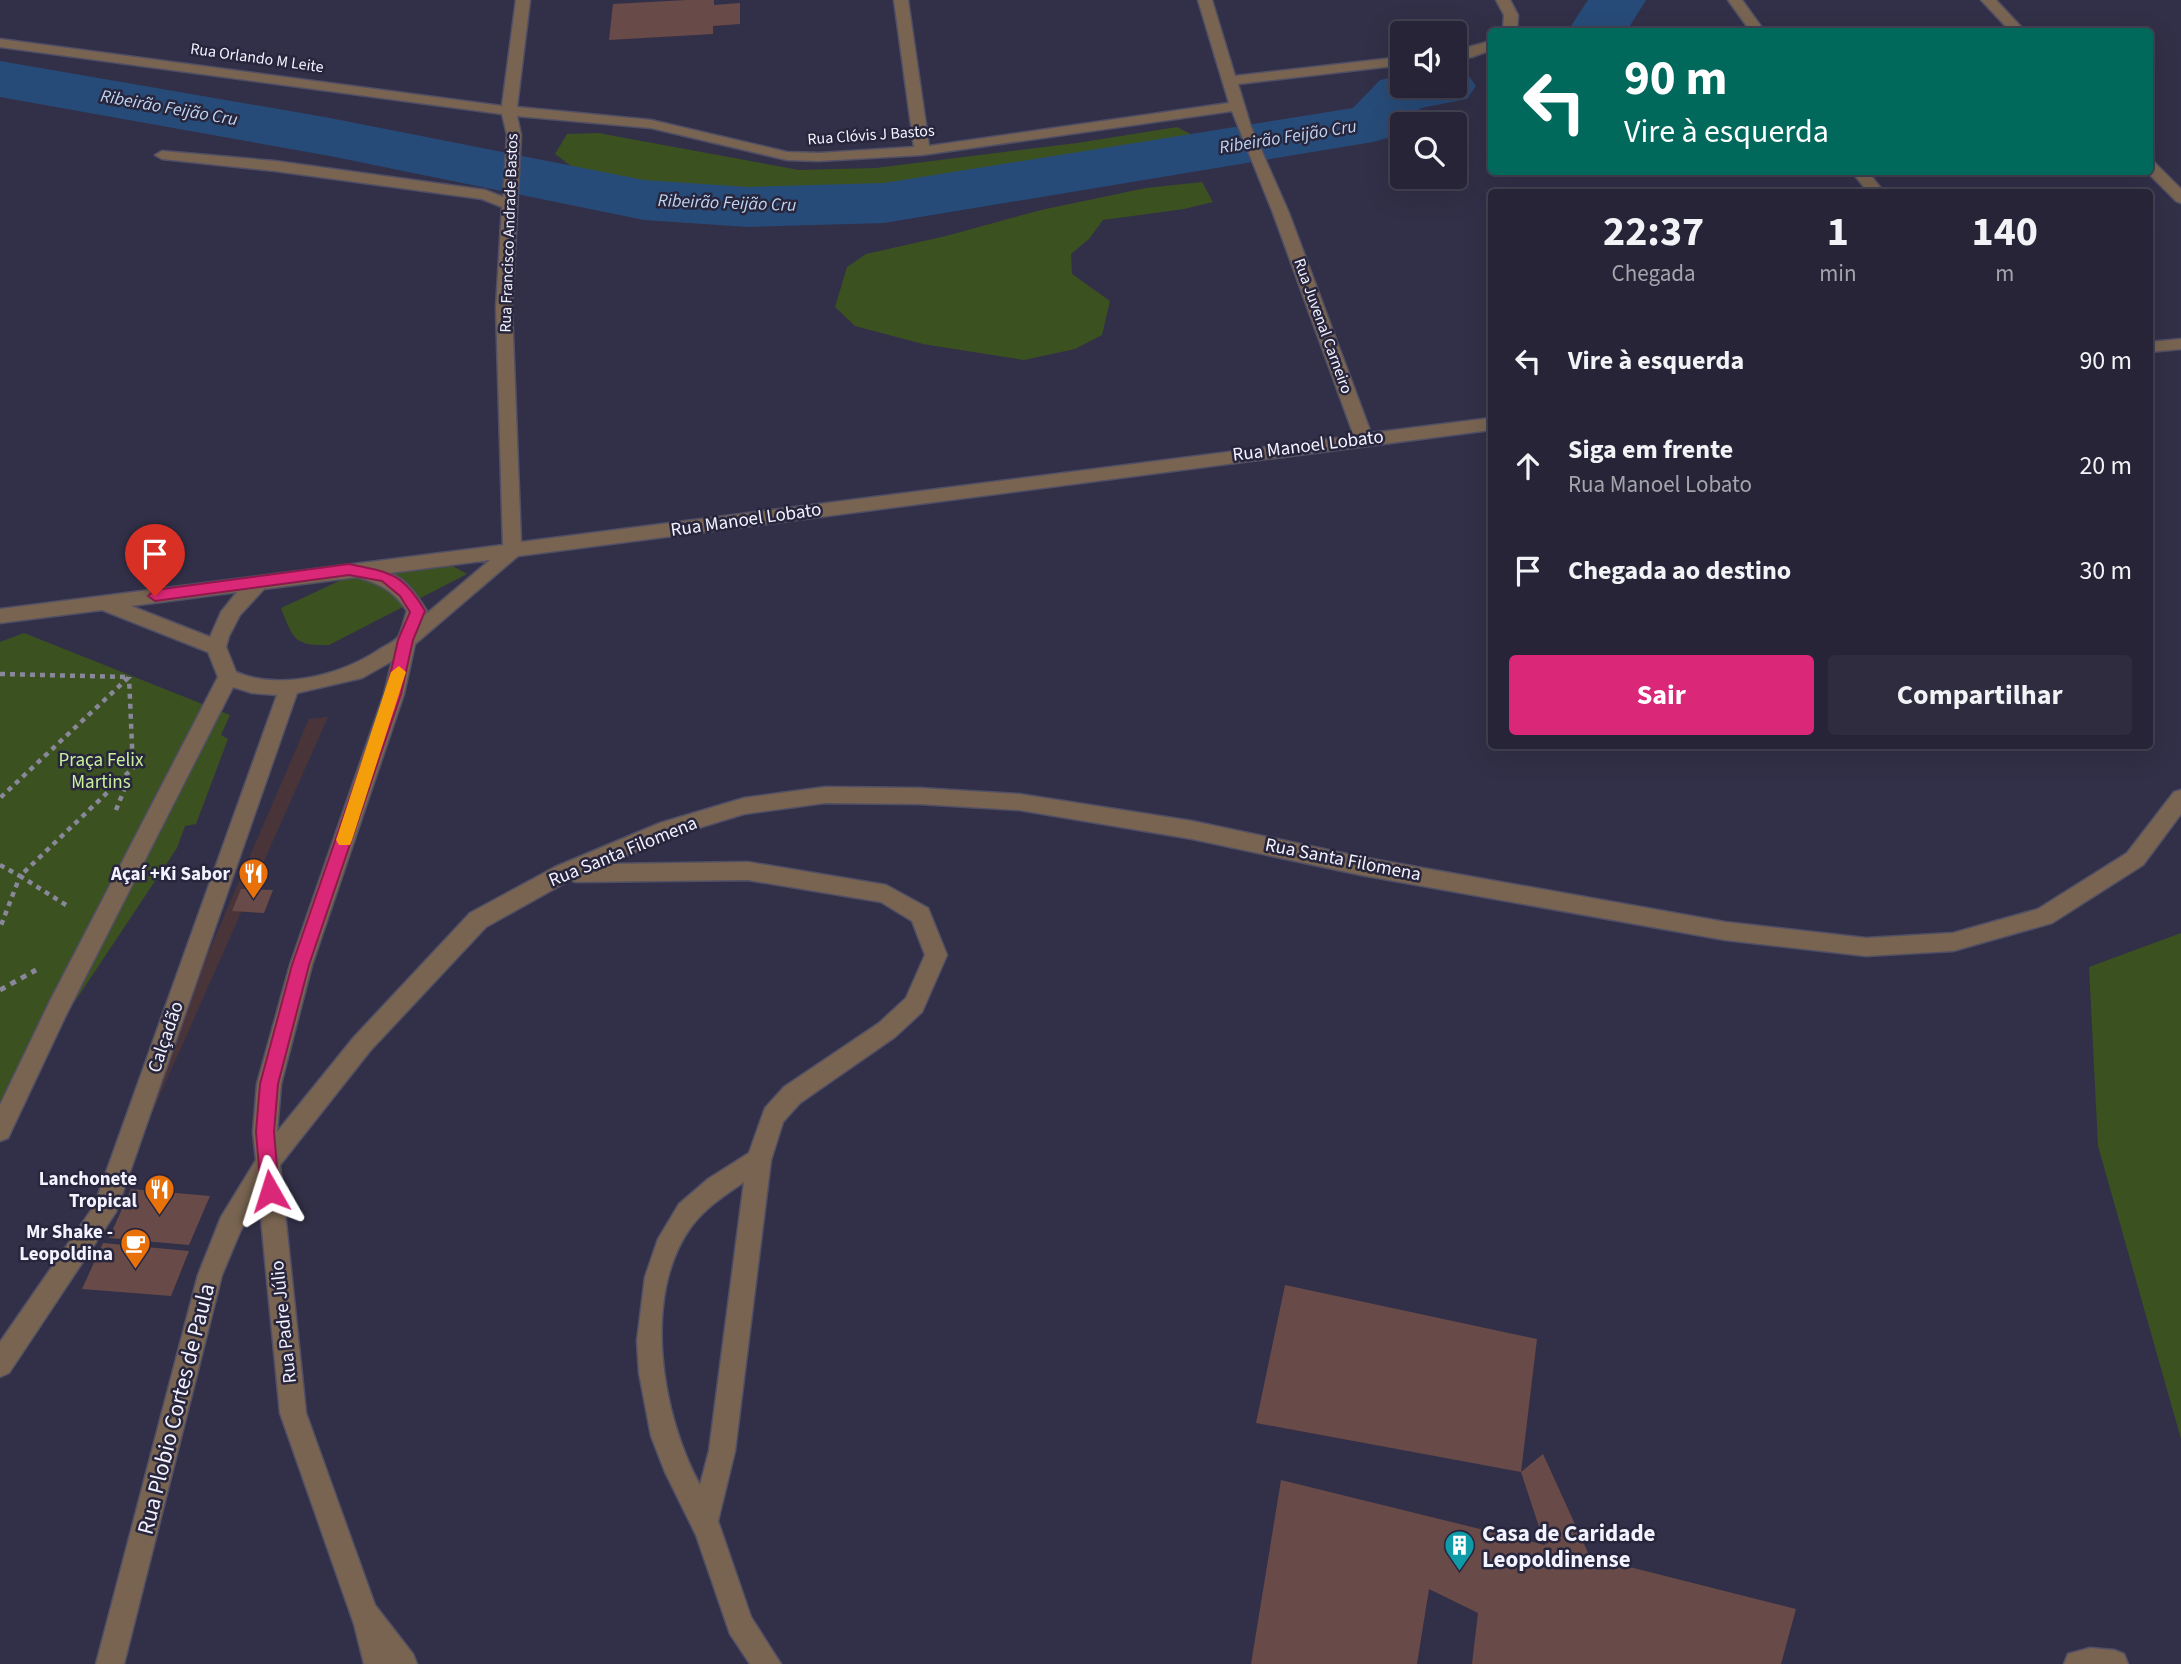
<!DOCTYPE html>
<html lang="pt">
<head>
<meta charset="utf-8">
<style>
  :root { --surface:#262436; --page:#2e2c3e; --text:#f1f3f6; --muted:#a4a4ad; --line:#424151; --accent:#db2777 }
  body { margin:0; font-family:"Source Sans 3",sans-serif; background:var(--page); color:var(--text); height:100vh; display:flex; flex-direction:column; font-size:26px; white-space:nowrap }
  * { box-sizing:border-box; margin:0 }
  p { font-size:23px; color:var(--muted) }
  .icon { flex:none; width:38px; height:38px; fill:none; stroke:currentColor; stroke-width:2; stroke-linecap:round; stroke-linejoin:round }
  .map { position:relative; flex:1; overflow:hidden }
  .drawer { position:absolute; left:1488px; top:189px; width:665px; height:560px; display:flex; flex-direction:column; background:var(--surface); border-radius:7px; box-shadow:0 7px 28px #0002,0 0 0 2px var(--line) }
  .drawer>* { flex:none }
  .hud { position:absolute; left:1488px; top:28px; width:665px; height:147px; border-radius:7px; box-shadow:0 7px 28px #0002,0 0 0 2px var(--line); background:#00695c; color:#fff; overflow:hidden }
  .tools { position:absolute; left:1390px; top:21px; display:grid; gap:14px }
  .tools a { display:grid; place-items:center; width:77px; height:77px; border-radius:7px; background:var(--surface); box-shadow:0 7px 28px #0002,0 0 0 2px var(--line); font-size:35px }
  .pin { position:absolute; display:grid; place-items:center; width:60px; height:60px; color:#fff; margin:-72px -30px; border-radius:50% 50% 50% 0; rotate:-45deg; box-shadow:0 0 7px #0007 }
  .pin .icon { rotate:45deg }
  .me { position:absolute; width:77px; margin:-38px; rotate:354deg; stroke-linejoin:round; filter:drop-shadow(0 0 5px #0008) }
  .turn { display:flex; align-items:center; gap:24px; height:147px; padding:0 21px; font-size:32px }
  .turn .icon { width:91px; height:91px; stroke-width:2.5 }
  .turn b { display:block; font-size:49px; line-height:60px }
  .eta { display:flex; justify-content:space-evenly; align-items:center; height:119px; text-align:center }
  .eta b { font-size:42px; font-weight:700; line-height:49px }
  .button { display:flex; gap:14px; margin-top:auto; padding:14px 21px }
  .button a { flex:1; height:80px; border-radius:7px; background:var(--accent); color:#fff; font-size:28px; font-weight:700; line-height:80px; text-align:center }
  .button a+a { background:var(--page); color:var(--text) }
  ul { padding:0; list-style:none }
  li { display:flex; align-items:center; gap:21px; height:105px; padding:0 21px }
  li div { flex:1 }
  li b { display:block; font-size:26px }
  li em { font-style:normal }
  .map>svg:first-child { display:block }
  .commercial { fill:#493539 }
  .green { fill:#3c5120 }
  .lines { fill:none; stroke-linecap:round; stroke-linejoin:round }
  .river { fill:#274b78; fill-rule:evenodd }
  .building { fill:#684a48 }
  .minor-casing { stroke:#514f65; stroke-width:3 }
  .path-far1 { stroke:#89879a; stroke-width:4.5; stroke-dasharray:5 5; stroke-linecap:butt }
  .path { stroke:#89879a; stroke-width:5; stroke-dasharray:6 6; stroke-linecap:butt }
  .minor { fill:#786451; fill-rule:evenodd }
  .route { fill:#db2777; stroke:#8e194d; stroke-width:2 }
  .slow { fill:#f59e0b }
  .labels { text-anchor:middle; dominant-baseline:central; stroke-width:5; stroke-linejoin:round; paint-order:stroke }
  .far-street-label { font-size:16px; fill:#f3f2ff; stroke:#28263d }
  .far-water-label { font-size:18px; font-style:italic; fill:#bed4f1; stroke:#28263d }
  .street-label { font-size:19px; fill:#f3f2ff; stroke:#28263d }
  .park-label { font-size:19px; fill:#c9f09c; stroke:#28263d }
  .poi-label { font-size:19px; font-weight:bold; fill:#f3f2ff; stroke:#28263d; text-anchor:end }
  .near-street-label { font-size:23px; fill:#f3f2ff; stroke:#28263d }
  .near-poi-label { font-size:23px; font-weight:bold; fill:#f3f2ff; stroke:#28263d; text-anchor:start }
</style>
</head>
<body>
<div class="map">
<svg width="2181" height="1664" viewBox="0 0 2181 1664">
  <rect width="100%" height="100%" fill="#323048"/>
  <path class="commercial" d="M328,717L108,1212L97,1211L309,719Z"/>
  <g class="green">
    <path d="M1177,127L1200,139L1192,147L961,181L886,196L757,200L681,197L617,186L583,175L555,154L567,134L598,133L799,170L876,168L1077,143Z"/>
    <path d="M1202,182L1213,202L1184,209L1103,220L1089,239L1071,254L1072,274L1110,301L1102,335L1075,349L1024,360L923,344L855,326L835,307L847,267L866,254L946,236L1041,210L1146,188Z"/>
    <path d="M438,558L467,574L329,645C294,646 293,639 281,608L352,575Z"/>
    <path d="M24,633L230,715L221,735L228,739L196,824L185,826L177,848L0,1114V642Z"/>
    <path d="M2181,933V1439L2098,1146L2089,967Z"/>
  </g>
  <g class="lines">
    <g class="river">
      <path d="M1588,0H1646L1626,32H1567Z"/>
      <path d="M0,61L330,118L644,180L748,187L884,183L1353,108L1380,80L1402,75V86H1454V70L1467,73L1476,86L1467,99L1421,108L1406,124H1402V129L1395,136L1373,142L884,223L748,227L644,220L330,156L0,97Z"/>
    </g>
  </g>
  <g class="building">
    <path d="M687,0H714V5L740,3V24L713,26V34L609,40L613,4Z"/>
    <path d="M241,889L273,890L264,913L232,911Z"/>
    <path d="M131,1189L210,1196L189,1245L109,1238Z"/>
    <path d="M103,1243L189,1251L171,1296L82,1289Z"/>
    <path d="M1285,1285L1537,1339L1521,1472L1543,1454L1590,1557L1796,1609L1781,1664H1472L1478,1613L1429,1589L1417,1664H1251L1281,1480L1545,1545L1521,1472L1256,1423Z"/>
  </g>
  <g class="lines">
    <defs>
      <g id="minor">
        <path d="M516,0H530L517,107L651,120L787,152L819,153L914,147L894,0H908L929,146L1229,103L1198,0H1212L1235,76L1402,57V65L1238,84L1251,127L1289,213L1371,433L1491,418V430L518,556L415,644L404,694L312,965L281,1084L277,1132L354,1037L470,913L555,867L660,823L744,798L825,787L919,788L1019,794L1192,821L1361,857L1725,922L1866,938L1953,933L2038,909L2127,853L2174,792L2181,790V814L2143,865L2052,923L1953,951L1866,956L1725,940L1361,875L1192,839L1019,810L919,804L825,803L744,814L672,836L607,864L748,862L886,885L928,908L947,955L922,1012L895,1037L800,1103L783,1122L771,1160L735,1451L718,1521L751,1617L781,1664H750L730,1634L696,1535L665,1472L651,1436L639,1373L637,1341L645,1277L658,1239L679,1204L708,1179L749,1153L765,1108L784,1087L879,1023L906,998L925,955L912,921L881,902L748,880L576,882L570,880L486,927L370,1051L280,1165L306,1413L375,1605L413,1654L417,1664H364L354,1624L280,1413L259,1198L240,1232L222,1275L124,1664H96L198,1275L221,1217L256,1160L253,1132L257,1084L290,965L384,694L392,661L362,678L297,693L116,1212L9,1373L0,1377V1342L94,1206L277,695L252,693L233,687L66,1015L8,1138L0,1141V1105L50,1001L218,677L208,652L102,610L0,623V609L503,545L496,308L502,207L482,199L275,171L162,159L155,155L162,151L275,161L485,190L503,197L507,135L502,114L0,47V39L502,106ZM1232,111L1273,213L1354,436L521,542L512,308L521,135L517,116L651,128L787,160L819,161L922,155ZM490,560L425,615L427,611C417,595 407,580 390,573ZM357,577C380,584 393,590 407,611C404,619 402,630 398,637C394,642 385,646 380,649C342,675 280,691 236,672L226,647L229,636L240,615L264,589ZM237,592L221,612L210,637L131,606ZM744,1182L709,1451L700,1485C662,1416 641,1296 691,1227C705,1208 725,1195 744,1182Z"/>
        <path d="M1496,0H1510L1518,15L1517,32H1503L1504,15Z"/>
        <path d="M1728,0H1742L1765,32H1751Z"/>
        <path d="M1981,0H1996L2026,32H2011Z"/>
        <path d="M1491,41V50L1472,57L1454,59V51Z"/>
        <path d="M2149,160L2154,162L2181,189V203L2176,201L2147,172Z"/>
        <path d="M1852,172H1868L1884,192H1868Z"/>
        <path d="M2181,339V349L2149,352V342Z"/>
        <path d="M2090,1648L2114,1650L2124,1654L2128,1664H2064L2068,1654Z"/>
      </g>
    </defs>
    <use href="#minor" class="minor-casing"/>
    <g class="path-far1">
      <path d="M0,674L129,677L0,798"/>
      <path d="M116,810L131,773"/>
      <path d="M0,865L20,876L0,928"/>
      <path d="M66,905L20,876L133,768L129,677"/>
    </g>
    <path class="path" d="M0,990L36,970"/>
    <use href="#minor" class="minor"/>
  </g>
  <path class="route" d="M349,564C389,572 403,573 425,611L413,640L401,694L309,965L278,1084L274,1132L279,1191L277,1197L270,1200L264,1197L261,1191L256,1132L260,1084L292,965L386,694L398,640L410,612L400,596L382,581L349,575L155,601L148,596L155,590Z"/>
  <path class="slow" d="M399,666L406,672L352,840L350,845H339L336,840L391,672Z"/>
  <defs>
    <symbol id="restaurant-pin" viewBox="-11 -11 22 30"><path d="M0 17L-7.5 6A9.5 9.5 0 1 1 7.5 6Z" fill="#e8710a" stroke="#28263d"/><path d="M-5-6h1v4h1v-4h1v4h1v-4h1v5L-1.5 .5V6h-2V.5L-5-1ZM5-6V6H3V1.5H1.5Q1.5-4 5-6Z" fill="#fff"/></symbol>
    <symbol id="cafe-pin" viewBox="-11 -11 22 30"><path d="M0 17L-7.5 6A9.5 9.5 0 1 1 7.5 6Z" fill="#e8710a" stroke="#28263d"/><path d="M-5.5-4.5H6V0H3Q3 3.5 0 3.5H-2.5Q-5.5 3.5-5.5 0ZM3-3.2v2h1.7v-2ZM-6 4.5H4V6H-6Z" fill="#fff"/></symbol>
    <symbol id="building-pin" viewBox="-11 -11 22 30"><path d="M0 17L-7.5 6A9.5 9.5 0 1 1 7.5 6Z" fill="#0f9aa8" stroke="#28263d"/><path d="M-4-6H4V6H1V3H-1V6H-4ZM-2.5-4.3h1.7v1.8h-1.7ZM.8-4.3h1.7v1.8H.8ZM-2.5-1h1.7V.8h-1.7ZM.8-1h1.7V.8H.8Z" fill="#fff"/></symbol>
  </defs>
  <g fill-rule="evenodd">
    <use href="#restaurant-pin" x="236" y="856" width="35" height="47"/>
    <use href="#restaurant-pin" x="142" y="1172" width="35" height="47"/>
    <use href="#cafe-pin" x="118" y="1226" width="35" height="47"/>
    <use href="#building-pin" x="1442" y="1528" width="35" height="47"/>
  </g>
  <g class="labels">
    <g class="far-street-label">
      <text transform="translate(257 58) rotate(8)">Rua Orlando M Leite</text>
      <text transform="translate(871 135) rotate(-4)">Rua Clóvis J Bastos</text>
      <text transform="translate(509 233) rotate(-88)">Rua Francisco Andrade Bastos</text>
      <text transform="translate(1323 326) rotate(70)">Rua Juvenal Carneiro</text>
    </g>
    <g class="far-water-label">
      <text transform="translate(169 108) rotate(10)">Ribeirão Feijão Cru</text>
      <text transform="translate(1288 137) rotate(-9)">Ribeirão Feijão Cru</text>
      <text transform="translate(727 203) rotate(2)">Ribeirão Feijão Cru</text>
    </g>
    <g class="street-label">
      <text transform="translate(1308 446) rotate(-7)">Rua Manoel Lobato</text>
      <text transform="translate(746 520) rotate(-8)">Rua Manoel Lobato</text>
      <text transform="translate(623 852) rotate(-22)">Rua Santa Filomena</text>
      <text transform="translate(1343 860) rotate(11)">Rua Santa Filomena</text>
      <text transform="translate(166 1037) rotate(-71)">Calçadão</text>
      <text transform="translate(284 1322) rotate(-96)">Rua Padre Júlio</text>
    </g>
    <g class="park-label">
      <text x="101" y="760">Praça Felix<tspan x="101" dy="22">Martins</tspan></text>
    </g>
    <g class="poi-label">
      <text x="230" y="874">Açaí +Ki Sabor</text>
      <text x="137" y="1179">Lanchonete<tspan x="137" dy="22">Tropical</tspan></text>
      <text x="113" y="1232">Mr Shake -<tspan x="113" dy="22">Leopoldina</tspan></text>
    </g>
    <g class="near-street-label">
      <text transform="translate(176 1409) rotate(-76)">Rua Plobio Cortes de Paula</text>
    </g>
    <g class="near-poi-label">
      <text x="1482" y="1533">Casa de Caridade<tspan x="1482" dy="26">Leopoldinense</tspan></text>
    </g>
  </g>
</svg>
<div class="tools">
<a><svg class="icon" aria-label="sound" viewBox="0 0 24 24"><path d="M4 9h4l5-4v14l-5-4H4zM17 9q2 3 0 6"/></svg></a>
<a><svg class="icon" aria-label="search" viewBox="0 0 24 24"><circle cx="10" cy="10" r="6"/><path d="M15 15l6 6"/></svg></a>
</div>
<div class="pin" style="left:155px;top:596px;background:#d93025"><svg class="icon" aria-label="arrive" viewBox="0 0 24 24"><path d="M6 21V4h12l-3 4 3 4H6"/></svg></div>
<svg class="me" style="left:270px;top:1191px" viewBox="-20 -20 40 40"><path d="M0-17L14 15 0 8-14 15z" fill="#db2777" stroke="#fff" stroke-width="4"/></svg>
<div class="hud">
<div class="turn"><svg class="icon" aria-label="left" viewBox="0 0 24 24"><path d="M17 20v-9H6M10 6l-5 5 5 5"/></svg><div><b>90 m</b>Vire à esquerda</div></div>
</div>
<section class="drawer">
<div class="eta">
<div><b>22:37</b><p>Chegada</p></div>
<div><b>1</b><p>min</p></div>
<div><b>140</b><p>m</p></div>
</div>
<ul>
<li><svg class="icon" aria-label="left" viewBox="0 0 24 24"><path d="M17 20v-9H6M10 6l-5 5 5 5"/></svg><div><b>Vire à esquerda</b></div><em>90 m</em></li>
<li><svg class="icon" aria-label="ahead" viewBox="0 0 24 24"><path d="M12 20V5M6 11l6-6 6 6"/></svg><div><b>Siga em frente</b><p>Rua Manoel Lobato</p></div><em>20 m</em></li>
<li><svg class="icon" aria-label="arrive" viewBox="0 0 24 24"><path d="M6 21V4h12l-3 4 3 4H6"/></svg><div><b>Chegada ao destino</b></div><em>30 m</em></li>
</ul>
<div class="button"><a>Sair</a><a>Compartilhar</a></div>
</section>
</div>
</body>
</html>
